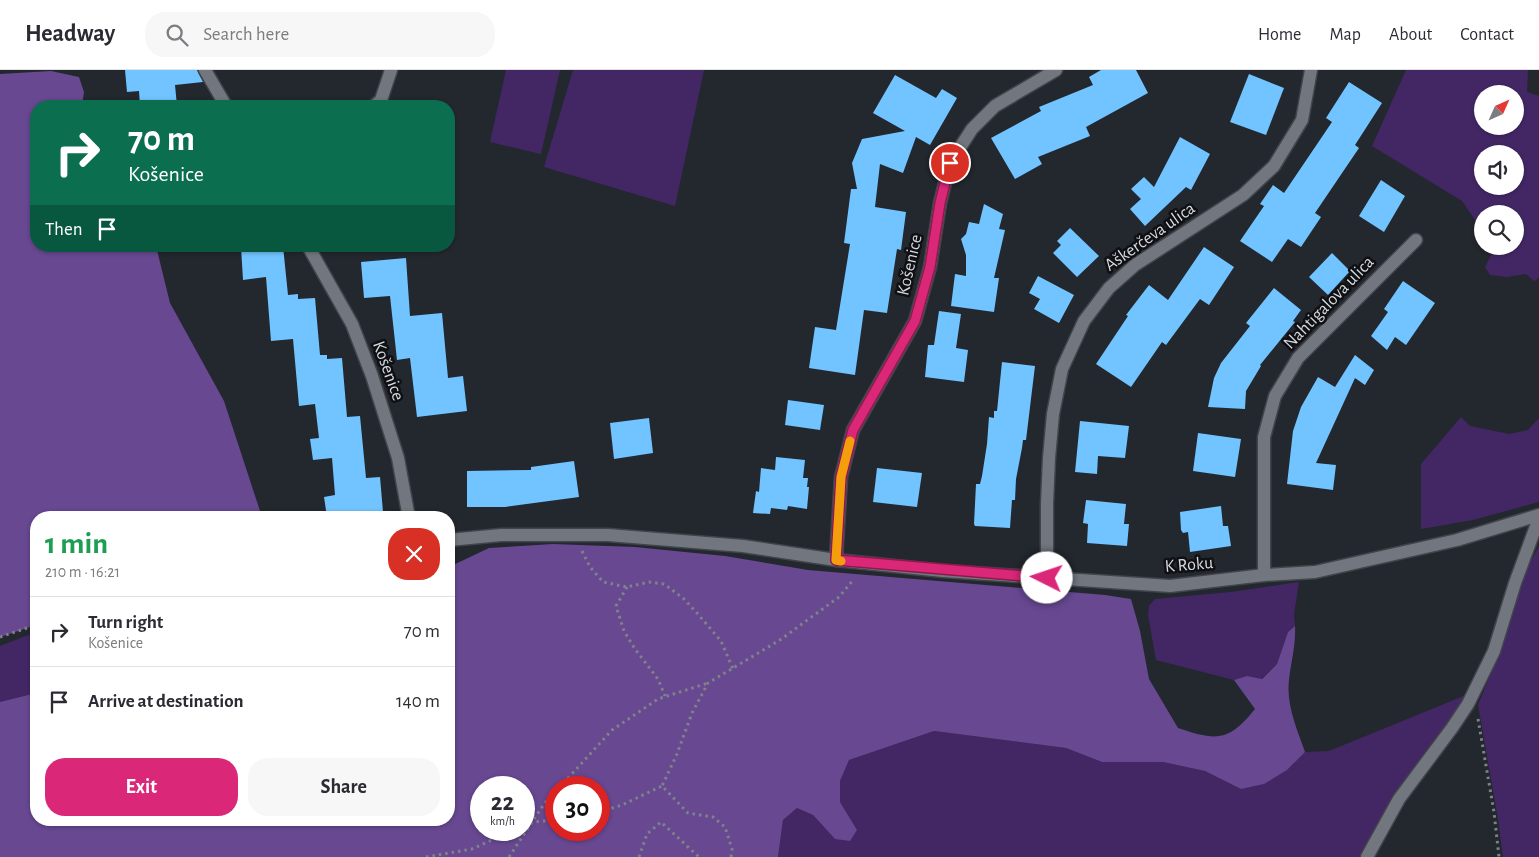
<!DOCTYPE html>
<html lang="en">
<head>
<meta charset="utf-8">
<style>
  :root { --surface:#fff; --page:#f7f7f7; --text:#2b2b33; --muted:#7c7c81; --line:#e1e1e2; --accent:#db2777 }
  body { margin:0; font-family:"Alegreya Sans",sans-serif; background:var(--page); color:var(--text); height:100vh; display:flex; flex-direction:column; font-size:19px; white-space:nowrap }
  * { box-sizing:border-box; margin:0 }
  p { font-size:16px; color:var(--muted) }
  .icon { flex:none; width:28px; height:28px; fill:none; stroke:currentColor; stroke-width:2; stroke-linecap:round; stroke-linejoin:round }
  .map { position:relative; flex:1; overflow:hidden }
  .side { position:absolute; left:30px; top:441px; width:425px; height:315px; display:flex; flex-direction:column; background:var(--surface); border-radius:20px; box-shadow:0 1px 4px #0004 }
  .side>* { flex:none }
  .guide { position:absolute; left:30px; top:30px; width:425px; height:152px; border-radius:20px; box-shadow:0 1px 4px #0004; background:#0b6e4f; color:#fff; overflow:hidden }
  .needle { width:32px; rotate:45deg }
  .buttons { position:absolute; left:1474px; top:15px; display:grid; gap:10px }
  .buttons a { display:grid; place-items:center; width:50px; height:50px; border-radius:50%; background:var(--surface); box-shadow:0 1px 4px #0004; font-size:25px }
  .speed { position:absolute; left:470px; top:706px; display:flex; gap:10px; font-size:25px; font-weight:700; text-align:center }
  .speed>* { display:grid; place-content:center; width:65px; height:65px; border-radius:50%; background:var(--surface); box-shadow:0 1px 4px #0004; line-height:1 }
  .speed small { font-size:12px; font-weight:400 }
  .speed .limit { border:8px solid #d22; background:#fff; color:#111 }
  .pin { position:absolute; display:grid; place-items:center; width:42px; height:42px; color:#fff; margin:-21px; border:2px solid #fff; border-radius:50%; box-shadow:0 1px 5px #0007 }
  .me { position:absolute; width:55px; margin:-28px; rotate:274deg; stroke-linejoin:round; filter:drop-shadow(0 0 4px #0008) }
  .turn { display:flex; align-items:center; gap:18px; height:105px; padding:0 15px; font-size:22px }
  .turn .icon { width:65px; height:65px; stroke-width:2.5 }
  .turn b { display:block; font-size:35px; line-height:42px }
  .then { display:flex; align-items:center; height:48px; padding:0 15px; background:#0003; gap:10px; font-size:19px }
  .round { display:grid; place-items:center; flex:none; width:52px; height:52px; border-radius:20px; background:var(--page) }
  .overview { display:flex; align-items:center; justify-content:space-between; height:85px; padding:0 15px }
  h1 { font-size:30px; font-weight:600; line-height:38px; color:#1e9e55 }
  .primary-button { display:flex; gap:10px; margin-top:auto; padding:10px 15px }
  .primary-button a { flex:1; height:58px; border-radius:20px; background:var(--accent); color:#fff; font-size:20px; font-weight:600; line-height:58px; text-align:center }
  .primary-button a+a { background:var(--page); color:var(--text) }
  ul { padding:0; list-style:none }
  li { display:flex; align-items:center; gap:15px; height:70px; padding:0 15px; border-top:1px solid var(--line) }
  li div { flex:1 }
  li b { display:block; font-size:19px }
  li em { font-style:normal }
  header { display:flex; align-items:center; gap:30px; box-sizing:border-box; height:70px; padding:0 25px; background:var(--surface); border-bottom:1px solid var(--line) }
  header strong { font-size:24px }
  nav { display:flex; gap:28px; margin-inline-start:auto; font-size:18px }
  .search { width:350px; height:45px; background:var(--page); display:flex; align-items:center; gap:12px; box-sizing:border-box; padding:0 18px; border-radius:20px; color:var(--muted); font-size:19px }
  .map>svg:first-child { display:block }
  .green { fill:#432765; fill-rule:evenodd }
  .forest { fill:#674891; fill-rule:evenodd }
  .building { fill:#71c4ff }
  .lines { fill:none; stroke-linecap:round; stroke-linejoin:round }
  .minor-casing { stroke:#41444a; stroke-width:15 }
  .path { stroke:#7f8389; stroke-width:3; stroke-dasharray:2.5 4; stroke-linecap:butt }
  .minor { stroke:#72777f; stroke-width:12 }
  .route-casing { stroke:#8e194d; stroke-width:12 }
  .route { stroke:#db2777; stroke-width:9 }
  .slow { stroke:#f59e0b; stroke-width:9 }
  .labels { text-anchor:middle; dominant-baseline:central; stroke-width:5; stroke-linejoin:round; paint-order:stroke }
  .street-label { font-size:18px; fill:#d6d9de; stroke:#0e1013 }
</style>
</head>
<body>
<header>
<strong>Headway</strong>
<div class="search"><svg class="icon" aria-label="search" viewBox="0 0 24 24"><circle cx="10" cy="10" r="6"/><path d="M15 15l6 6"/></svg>Search here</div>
<nav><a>Home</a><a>Map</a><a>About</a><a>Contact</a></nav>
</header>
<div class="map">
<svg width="1539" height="787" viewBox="0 0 1539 787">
  <rect width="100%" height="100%" fill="#23272e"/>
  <g class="green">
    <path d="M506,0H560L541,84L490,72Z"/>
    <path d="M573,0H704L675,136L544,97Z"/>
    <path d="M1406,0H1528L1527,22L1539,26V208L1534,211L1526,204L1507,207L1490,205L1485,197L1492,183L1490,176H1515V144H1482V160L1462,131L1372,76ZM1482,24H1515V56H1482ZM1482,84H1515V116H1482Z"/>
    <path d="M1461,347L1470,356L1509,364L1528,360L1539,348V432L1473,450L1421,459V394Z"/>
    <path d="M1539,476V787H1503L1498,749L1478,635L1498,586L1524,504Z"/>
    <path d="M1299,512L1294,544L1295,556L1288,562L1277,594L1261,609L1247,606L1234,610L1156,590L1148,545L1149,536L1155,529L1231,522Z"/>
    <path d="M36,562V623L0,632V576Z"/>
    <path d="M1466,625C1454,647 1438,664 1424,685C1402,718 1382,752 1362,787H778L783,750L797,738L813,745L835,769L857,760L840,732V711L849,690L934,661L1066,678L1102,692H1163L1205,701L1241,719L1287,700L1305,682L1329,681Z"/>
  </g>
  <g class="forest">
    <path d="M51,1L79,7L84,22L82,36H36V176H156L170,233L224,331L262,447L36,448V555L0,567V4Z"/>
    <path d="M553,474L635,477L725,486L808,500L1105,525L1131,529L1140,561L1149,609L1178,658C1217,671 1228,672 1255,639L1234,610L1247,606L1262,609L1277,594L1288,562L1295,556C1296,575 1291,592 1289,610C1286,635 1297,659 1305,682L1287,700L1264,714L1241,719L1205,701L1163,692H1102L1066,678L934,661L849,690L840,711V732L857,760L850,771L835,769L813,745L797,738L783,750L778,787H0V632L36,623V750H449V497L489,478ZM481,718H524V760H481ZM556,718H599V760H556Z"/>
  </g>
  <g class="building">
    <path d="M125,0H197L203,12L175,15L177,36H140L139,21L127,22Z"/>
    <path d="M1101,0H1136L1148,23L1086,57L1090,66L1038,87L1042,94L1015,109L991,68L1041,41L1039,37L1093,15L1089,7Z"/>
    <path d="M1249,4L1284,18L1266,65L1230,52Z"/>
    <path d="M895,5L936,28L942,19L957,28L930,75L916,67L903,103L880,94L875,137L906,142L901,180L897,179L887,243L864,240L855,305L809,298L815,257L836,260L850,174L844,173L851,119H857L852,93L862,69L905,61L873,43Z"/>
    <path d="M1349,12L1382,33L1355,75L1359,78L1315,143L1321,147L1301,177L1288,169L1272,192L1240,171L1264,136L1260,134L1273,115L1284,123L1332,52L1326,48Z"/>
    <path d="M1180,67L1210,84L1191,120L1186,117L1145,156L1130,139L1141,129L1131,119L1144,107L1154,117Z"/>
    <path d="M1381,110L1405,126L1384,162L1359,146Z"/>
    <path d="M984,134L1003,144L999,159L1005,160L994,208H999L994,242L951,236L955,204L966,206V185L961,169L966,164L969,152L979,154Z"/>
    <path d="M1070,158L1099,186L1077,207L1053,183L1061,175L1057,171Z"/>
    <path d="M250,176H283L288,225L298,224V229L315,228L320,285H327V289L342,288L347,347L360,346L366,408L380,407L383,442L327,447L324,427L335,425L332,388L313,390L310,369L319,368L315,334L299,336L293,269L271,271L266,207L243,210L241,177Z"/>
    <path d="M1204,177L1234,197L1209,235L1200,229L1166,275L1162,272L1131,317L1096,294L1128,246L1126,245L1149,215L1168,230Z"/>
    <path d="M1332,183L1350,201L1328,225L1309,207Z"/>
    <path d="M406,188L410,246L442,243L448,308L463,306L467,341L417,347L410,288L397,290L390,226L364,228L361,192Z"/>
    <path d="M1038,206L1074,225L1059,253L1034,239L1040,229L1029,223Z"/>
    <path d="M1403,211L1435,233L1406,275L1395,267L1387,280L1371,266L1388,242L1384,239Z"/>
    <path d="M1274,218L1301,240L1293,251L1295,252L1260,295L1261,296L1246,321L1245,339L1208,337L1214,308L1221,293L1250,256L1246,253Z"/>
    <path d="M939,241L961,244L956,278L968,280L964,312L925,307L928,275H934Z"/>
    <path d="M1355,285L1374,300L1365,315L1355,308L1316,393L1336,395L1333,420L1287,414L1293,361L1301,337L1318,307L1335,317Z"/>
    <path d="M1002,292L1035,296L1026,370H1023L1022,378L1016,409L1015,430H1012L1010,458L975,456L974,454L976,414H980L982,406L987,374L989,347L994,348V341H997Z"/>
    <path d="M788,330L824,335L820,360L785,355Z"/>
    <path d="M649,348L653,383L614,389L610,353Z"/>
    <path d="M1080,351L1129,356L1125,388L1098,386L1097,404L1075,402Z"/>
    <path d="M1198,363L1241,369L1235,407L1193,401Z"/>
    <path d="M776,387L805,390L803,408H808L807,417H809L807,439L788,436L787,440L771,438L770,444L753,443L756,421L759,422L761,398L775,400Z"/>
    <path d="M574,391L579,427L505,437H467V401L531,400V397Z"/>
    <path d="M877,398L922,403L917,437L873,432Z"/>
    <path d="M1086,430L1126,434L1124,454H1129L1127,476L1087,473L1088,454L1083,453Z"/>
    <path d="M1221,436L1223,456H1228L1231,476L1190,482L1188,462L1183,463L1181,460L1180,442Z"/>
  </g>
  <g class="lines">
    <defs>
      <g id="minor">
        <path d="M205,0L226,36"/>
        <path d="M374,36L381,30L391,0"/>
        <path d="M308,176L352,254L372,306L398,388L409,448"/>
        <path d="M449,470L501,465H608L743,476L836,490L943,501L1170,516L1264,505L1315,502L1457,470L1539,445"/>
        <path d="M836,490L841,407L853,360L915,251L930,197L940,133L950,93L972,59L995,36L1056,0"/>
        <path d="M1264,505V367L1275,326L1298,288L1416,170"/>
        <path d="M1047,508V434L1049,388L1053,344L1062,299L1084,251L1109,218L1135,195L1243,125L1274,96L1302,50L1311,0"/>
        <path d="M1367,787L1399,729L1452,658L1468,634L1494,581L1515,513L1539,448"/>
      </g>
    </defs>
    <use href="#minor" class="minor-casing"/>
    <g class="path">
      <path d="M582,481L590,497L603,512L627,517L649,512L664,514L683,528L697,543L721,571L733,599"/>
      <path d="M627,517L616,536L624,561L635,579L658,609L665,626"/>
      <path d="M0,567L36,555"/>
      <path d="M1478,649L1494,742L1499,787"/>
      <path d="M559,718L612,660L658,629L708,613"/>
      <path d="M599,742L622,735L662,716"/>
      <path d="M524,755L532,752L556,750"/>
      <path d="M426,787L472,779L514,760"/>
      <path d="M509,787L544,734L556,720"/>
      <path d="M639,787L647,764L661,752L699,787"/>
      <path d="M731,787L732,779L725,757L713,747L688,743L662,716L677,684L692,643L708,613L780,570L839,527L854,509"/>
    </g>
    <use href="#minor" class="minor"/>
  </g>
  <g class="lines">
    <defs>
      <path id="route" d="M950,93L940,133L930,197L915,251L853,360L841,407L836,490L1047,508"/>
    </defs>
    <use href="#route" class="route-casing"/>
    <use href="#route" class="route"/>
    <path class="slow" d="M841,491L836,490L841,407L850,371"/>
  </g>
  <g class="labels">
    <g class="street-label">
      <text transform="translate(1150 167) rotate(-35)">Aškerčeva ulica</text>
      <text transform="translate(910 195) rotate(-77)">Košenice</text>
      <text transform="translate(1329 233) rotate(-46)">Nahtigalova ulica</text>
      <text transform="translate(388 301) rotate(70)">Košenice</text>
      <text transform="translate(1189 495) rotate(-5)">K Roku</text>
    </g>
  </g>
</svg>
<div class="buttons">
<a><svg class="needle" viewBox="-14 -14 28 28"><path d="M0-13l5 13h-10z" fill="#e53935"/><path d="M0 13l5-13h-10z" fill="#7c7c81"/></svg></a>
<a><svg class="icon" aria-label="sound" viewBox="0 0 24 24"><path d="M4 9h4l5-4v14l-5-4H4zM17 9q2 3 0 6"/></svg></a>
<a><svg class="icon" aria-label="search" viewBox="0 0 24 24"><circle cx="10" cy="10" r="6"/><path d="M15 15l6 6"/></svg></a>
</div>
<div class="speed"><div>22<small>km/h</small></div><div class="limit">30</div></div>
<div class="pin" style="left:950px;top:93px;background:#d93025"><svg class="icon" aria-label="arrive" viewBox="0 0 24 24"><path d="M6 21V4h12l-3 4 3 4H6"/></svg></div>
<svg class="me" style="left:1047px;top:508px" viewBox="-20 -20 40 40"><circle r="19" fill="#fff"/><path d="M0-13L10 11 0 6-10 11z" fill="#db2777"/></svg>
<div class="guide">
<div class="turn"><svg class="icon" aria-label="right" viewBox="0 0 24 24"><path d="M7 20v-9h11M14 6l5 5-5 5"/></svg><div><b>70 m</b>Košenice</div></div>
<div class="then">Then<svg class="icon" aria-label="arrive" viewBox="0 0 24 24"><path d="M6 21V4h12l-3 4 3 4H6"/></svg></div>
</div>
<section class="side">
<div class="overview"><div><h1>1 min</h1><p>210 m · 16:21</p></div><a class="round" style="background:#d93025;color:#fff"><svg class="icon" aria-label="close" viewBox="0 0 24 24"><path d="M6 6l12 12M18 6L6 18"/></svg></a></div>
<ul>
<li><svg class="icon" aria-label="right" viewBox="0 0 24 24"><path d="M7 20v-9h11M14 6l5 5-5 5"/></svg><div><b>Turn right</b><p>Košenice</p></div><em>70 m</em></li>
<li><svg class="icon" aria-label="arrive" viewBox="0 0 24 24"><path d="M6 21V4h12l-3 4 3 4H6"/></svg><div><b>Arrive at destination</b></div><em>140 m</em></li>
</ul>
<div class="primary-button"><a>Exit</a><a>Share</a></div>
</section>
</div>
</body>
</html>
